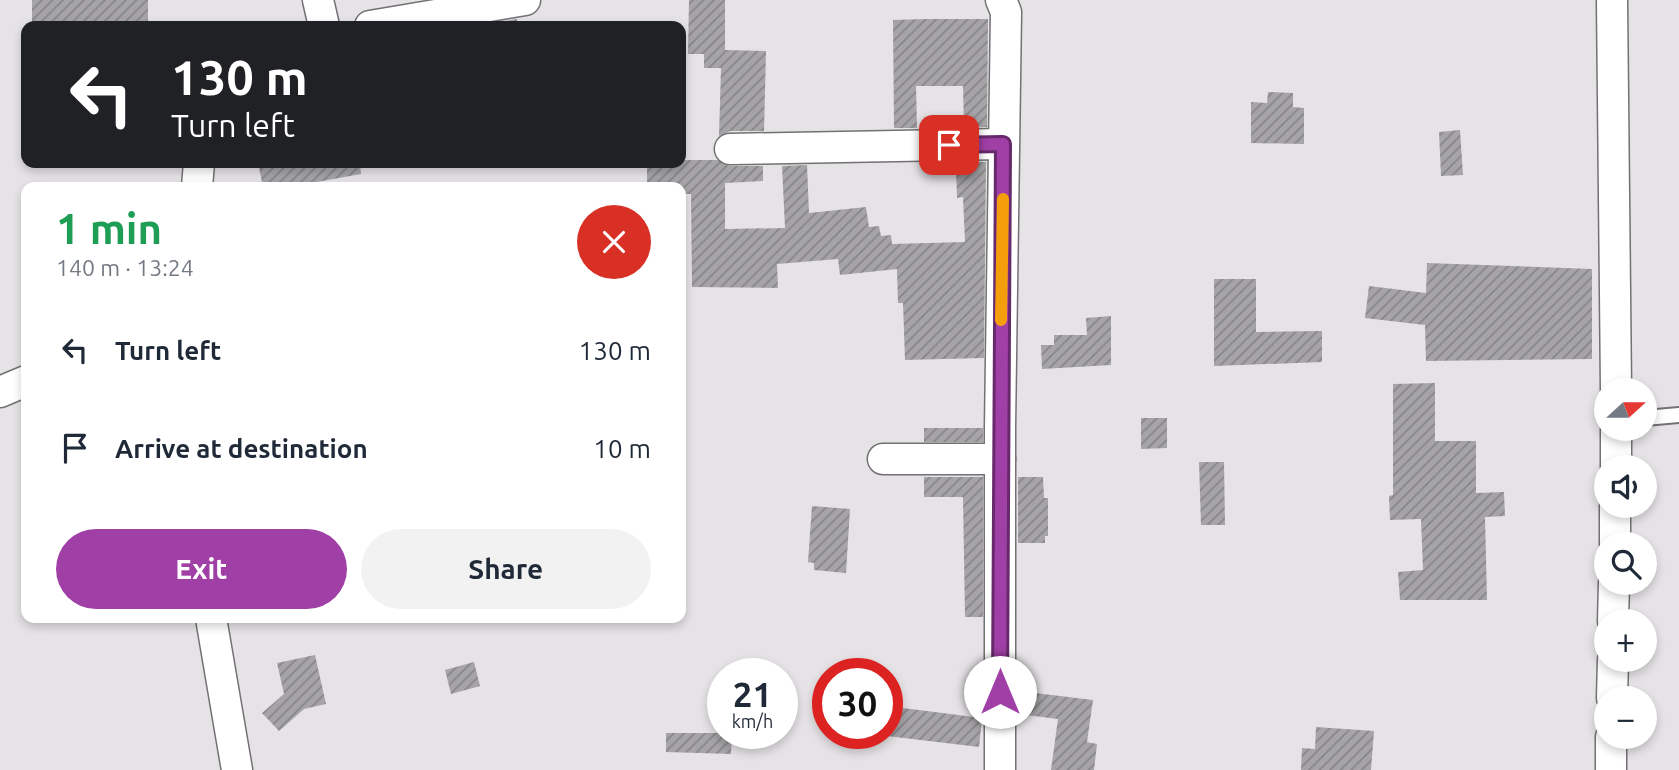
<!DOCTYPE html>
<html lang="en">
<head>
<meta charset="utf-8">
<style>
  :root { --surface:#fff; --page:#f2f2f3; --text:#1f2937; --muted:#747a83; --accent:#a03fa6 }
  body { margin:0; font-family:Ubuntu,sans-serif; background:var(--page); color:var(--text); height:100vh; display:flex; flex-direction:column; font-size:26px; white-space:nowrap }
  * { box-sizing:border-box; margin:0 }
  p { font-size:23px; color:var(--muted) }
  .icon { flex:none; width:38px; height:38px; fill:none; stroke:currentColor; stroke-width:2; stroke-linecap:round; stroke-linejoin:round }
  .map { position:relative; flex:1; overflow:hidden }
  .sheet { position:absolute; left:21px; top:182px; width:665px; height:441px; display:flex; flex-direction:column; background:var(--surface); border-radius:14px; box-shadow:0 4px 10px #0003 }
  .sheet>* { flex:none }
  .banner { position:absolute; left:21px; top:21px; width:665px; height:147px; border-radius:14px; box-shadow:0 4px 10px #0003; background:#202124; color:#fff; overflow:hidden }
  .needle { width:46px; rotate:69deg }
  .buttons { position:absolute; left:1594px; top:378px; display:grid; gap:14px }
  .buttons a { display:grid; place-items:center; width:63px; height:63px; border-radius:50%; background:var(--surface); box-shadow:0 4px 10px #0003; font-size:35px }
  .speed { position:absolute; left:707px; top:658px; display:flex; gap:14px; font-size:35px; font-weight:700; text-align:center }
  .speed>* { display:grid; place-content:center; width:91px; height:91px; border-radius:50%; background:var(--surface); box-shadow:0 4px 10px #0003; line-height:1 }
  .speed small { font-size:18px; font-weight:400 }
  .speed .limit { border:10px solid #d22; background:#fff; color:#111 }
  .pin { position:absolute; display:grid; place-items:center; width:60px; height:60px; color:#fff; margin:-30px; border-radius:14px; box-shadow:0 4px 10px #0006 }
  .me { position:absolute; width:77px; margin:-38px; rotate:0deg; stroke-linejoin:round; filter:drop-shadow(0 0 5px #0008) }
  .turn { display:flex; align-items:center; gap:24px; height:147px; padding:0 35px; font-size:32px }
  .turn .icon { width:91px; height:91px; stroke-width:2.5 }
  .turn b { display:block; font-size:49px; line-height:60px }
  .round { display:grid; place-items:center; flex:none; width:74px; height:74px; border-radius:37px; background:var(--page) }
  .summary { display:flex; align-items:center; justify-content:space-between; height:119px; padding:0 35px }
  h1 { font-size:42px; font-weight:600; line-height:52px; color:#1e9e55 }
  .cta { display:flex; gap:14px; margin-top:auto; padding:14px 35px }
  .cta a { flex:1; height:80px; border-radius:42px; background:var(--accent); color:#fff; font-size:28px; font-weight:600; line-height:80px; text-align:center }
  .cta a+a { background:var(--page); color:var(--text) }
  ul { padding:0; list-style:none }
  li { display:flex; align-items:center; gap:21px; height:98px; padding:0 35px }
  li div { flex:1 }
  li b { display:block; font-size:26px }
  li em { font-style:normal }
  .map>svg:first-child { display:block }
  .building { fill:url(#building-hatch) }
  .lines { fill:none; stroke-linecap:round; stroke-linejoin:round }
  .lane-casing { stroke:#737173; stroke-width:18 }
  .street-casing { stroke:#737173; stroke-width:33 }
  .lane { stroke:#fff; stroke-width:14 }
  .street { stroke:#fff; stroke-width:30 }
  .route-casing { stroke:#68296c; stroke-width:18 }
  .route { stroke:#a03fa6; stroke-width:12 }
  .slow { stroke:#f59e0b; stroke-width:12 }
</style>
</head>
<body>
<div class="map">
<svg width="1679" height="770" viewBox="0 0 1679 770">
  <defs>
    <pattern id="building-hatch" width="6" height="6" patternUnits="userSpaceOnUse" patternTransform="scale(1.75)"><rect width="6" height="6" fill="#a6a4a7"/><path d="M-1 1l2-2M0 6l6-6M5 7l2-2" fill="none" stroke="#868587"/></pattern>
  </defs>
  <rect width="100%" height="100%" fill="#e6e3e6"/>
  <g class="building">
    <rect x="32" y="0" width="116" height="26"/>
    <path d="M689,0H725V50L766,51L764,131H730L719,136L721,68H704V54H688Z"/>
    <path d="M517,19V26H486V24Z"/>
    <path d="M925,19H988L987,127H964L963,86H916L917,128H894L893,20Z"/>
    <path d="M1268,92L1293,93V107L1304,108V144L1251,143V102L1267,103Z"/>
    <path d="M1460,130L1463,175L1441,176L1439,132Z"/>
    <path d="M681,160H717L730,166H763V181L725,183V229L785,228L782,166L807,165L809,213L866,207L869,227L879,226L881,236L891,235L892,244L965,242L963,197L957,198L956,167H964V162H986L984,358L905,360L903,303H898L897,269L840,275L838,259L777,264L778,288L692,287L691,194H681V187H647V164H679Z"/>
    <path d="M258,163H360L361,174L289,187H263Z"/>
    <path d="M1427,263L1592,269V359L1426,361L1425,325L1365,318L1369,286L1426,293Z"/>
    <path d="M1214,279H1256V332L1322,331V362L1214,366Z"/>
    <path d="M1111,316V365L1042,369L1041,345H1054V335H1087L1086,318Z"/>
    <path d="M1435,383V441H1476V493L1504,492L1505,516L1485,517L1487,600H1400L1398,572L1423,570L1421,519L1390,520L1389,496L1393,495V384Z"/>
    <path d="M1141,418H1167V448L1141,449Z"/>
    <rect x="924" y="428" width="59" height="14"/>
    <path d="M1199,462H1224L1225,525H1201Z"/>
    <path d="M924,477H983V617H965L963,497H924Z"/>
    <path d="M1018,477H1043L1044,498H1048V536H1045V543H1018Z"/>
    <path d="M812,506L850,509L846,573L814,570V563L808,562Z"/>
    <path d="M315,655L326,704L304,709L279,731L262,713L284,694L277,663Z"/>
    <path d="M474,662L480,686L451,694L445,670Z"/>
    <path d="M1019,691L1093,700L1087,742L1097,744L1094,770H1051L1058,719L1018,714Z"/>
    <path d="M887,706L982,718L979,747L887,736Z"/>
    <path d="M1316,727L1374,731L1371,770H1301L1302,748L1315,749Z"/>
    <path d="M666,733H732L731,754L666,752Z"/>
  </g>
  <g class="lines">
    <defs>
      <path id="lane" d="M1645,418L1679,415"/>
      <g id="street">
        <path d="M318,0L324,26"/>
        <path d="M1612,0L1616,390"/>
        <path d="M370,26L525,0"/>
        <path d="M730,149L1003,144"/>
        <path d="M197,187L199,163"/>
        <path d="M0,392L26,381"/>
        <path d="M883,459H1000"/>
        <path d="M1616,467V429"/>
        <path d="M1615,544V506"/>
        <path d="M211,618L237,770"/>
        <path d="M1613,621L1614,583"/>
        <path d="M1612,698L1613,660"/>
        <path d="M1000,770V427L1006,12L1001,0"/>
        <path d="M1611,770V737"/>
      </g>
    </defs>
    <use href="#lane" class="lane-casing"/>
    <use href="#street" class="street-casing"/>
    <use href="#lane" class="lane"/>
    <use href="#street" class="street"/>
  </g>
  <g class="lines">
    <defs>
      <path id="route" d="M949,145L1003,144L1000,692"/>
    </defs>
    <use href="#route" class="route-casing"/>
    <use href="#route" class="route"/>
    <path class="slow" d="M1001,320L1003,199"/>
  </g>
</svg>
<div class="buttons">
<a><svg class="needle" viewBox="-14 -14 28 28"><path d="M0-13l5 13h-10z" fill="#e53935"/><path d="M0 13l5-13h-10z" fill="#747a83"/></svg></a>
<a><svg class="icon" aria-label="sound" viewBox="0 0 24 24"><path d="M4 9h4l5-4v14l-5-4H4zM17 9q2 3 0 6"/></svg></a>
<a><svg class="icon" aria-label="search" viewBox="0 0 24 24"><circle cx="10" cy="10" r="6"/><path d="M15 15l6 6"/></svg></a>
<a>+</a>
<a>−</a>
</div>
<div class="speed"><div>21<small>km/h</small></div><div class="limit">30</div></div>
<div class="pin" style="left:949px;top:145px;background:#d93025"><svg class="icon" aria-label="arrive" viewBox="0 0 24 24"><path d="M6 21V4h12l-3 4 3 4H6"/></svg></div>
<svg class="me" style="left:1000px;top:692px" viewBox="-20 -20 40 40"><circle r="19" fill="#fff"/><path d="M0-13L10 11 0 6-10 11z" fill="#a03fa6"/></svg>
<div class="banner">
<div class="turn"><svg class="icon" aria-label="left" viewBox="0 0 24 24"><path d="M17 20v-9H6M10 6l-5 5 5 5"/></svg><div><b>130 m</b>Turn left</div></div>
</div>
<section class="sheet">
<div class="summary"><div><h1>1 min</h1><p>140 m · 13:24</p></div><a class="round" style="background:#d93025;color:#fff"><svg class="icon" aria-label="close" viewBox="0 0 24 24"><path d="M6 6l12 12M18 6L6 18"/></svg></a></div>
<ul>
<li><svg class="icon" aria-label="left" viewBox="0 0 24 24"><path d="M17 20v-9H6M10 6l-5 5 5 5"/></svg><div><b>Turn left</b></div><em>130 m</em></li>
<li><svg class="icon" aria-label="arrive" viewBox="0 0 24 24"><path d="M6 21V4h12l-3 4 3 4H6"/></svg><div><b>Arrive at destination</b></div><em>10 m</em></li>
</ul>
<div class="cta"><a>Exit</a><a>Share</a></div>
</section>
</div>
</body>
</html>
